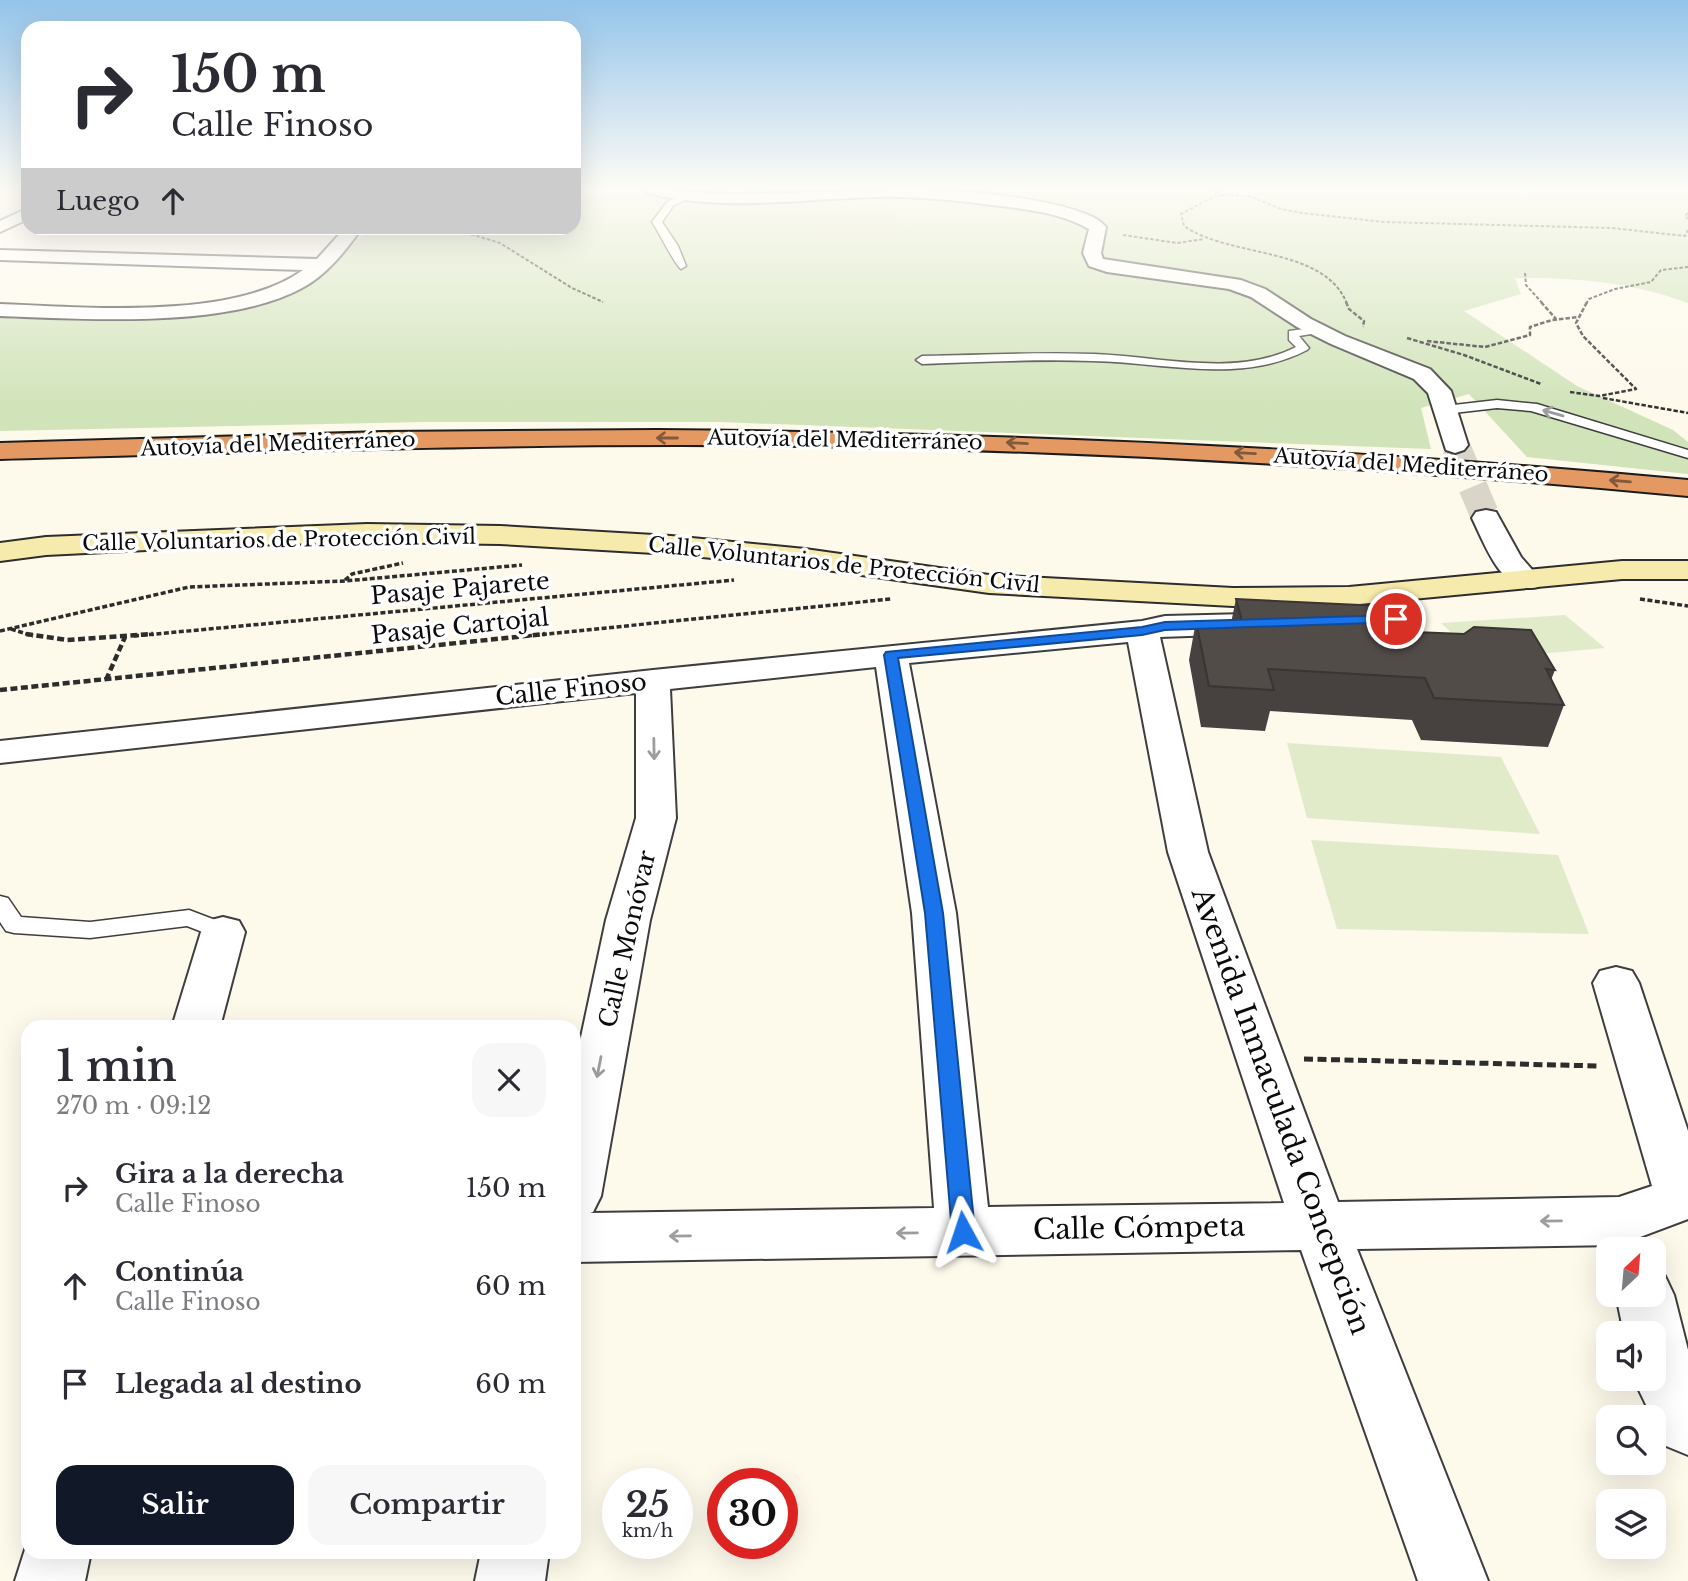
<!DOCTYPE html>
<html lang="es">
<head>
<meta charset="utf-8">
<style>
  :root { --surface:#fff; --page:#f7f7f7; --text:#2b2b33; --muted:#7c7c81; --accent:#111827 }
  body { margin:0; font-family:"Libre Baskerville",serif; background:var(--page); color:var(--text); height:100vh; display:flex; flex-direction:column; font-size:26px; white-space:nowrap }
  * { box-sizing:border-box; margin:0 }
  p { font-size:23px; color:var(--muted) }
  .icon { flex:none; width:38px; height:38px; fill:none; stroke:currentColor; stroke-width:2; stroke-linecap:round; stroke-linejoin:round }
  .map { position:relative; flex:1; overflow:hidden }
  .sheet { position:absolute; left:21px; top:1020px; width:560px; height:539px; display:flex; flex-direction:column; background:var(--surface); border-radius:21px; box-shadow:0 7px 28px #0002 }
  .sheet>* { flex:none }
  .banner { position:absolute; left:21px; top:21px; width:560px; height:214px; border-radius:21px; box-shadow:0 7px 28px #0002; background:#fff; color:var(--text); overflow:hidden }
  .needle { width:46px; rotate:26deg }
  .fabs { position:absolute; left:1596px; top:1237px; display:grid; gap:14px }
  .fabs a { display:grid; place-items:center; width:70px; height:70px; border-radius:14px; background:var(--surface); box-shadow:0 7px 28px #0002; font-size:35px }
  .speed { position:absolute; left:602px; top:1468px; display:flex; gap:14px; font-size:35px; font-weight:700; text-align:center }
  .speed>* { display:grid; place-content:center; width:91px; height:91px; border-radius:50%; background:var(--surface); box-shadow:0 7px 28px #0002; line-height:1 }
  .speed small { font-size:18px; font-weight:400 }
  .speed .limit { border:10px solid #d22; background:#fff; color:#111 }
  .pin { position:absolute; display:grid; place-items:center; width:60px; height:60px; color:#fff; margin:-30px; border:4px solid #fff; border-radius:50%; box-shadow:0 2px 7px #0007 }
  .me { position:absolute; width:77px; margin:-38px; rotate:355deg; stroke-linejoin:round; filter:drop-shadow(0 0 5px #0008) }
  .turn { display:flex; align-items:center; gap:24px; height:147px; padding:0 35px; font-size:32px }
  .turn .icon { width:91px; height:91px; stroke-width:2.5 }
  .turn b { display:block; font-size:49px; line-height:60px }
  .then { display:flex; align-items:center; height:66px; padding:0 35px; background:#0003; gap:14px; font-size:26px }
  .round { display:grid; place-items:center; flex:none; width:74px; height:74px; border-radius:21px; background:var(--page) }
  .summary { display:flex; align-items:center; justify-content:space-between; height:119px; padding:0 35px }
  h1 { font-size:42px; font-weight:600; line-height:52px }
  .primary-button { display:flex; gap:14px; margin-top:auto; padding:14px 35px }
  .primary-button a { flex:1; height:80px; border-radius:21px; background:var(--accent); color:#fff; font-size:28px; font-weight:600; line-height:80px; text-align:center }
  .primary-button a+a { background:var(--page); color:var(--text) }
  ul { padding:0; list-style:none }
  li { display:flex; align-items:center; gap:21px; height:98px; padding:0 35px }
  li div { flex:1 }
  li b { display:block; font-size:26px }
  li em { font-style:normal }
  .map>svg:first-child { display:block }
  .green { fill:#d0e3b9 }
  .cemetery { fill:#d3dcbf }
  .pitch { fill:#e1ebca }
  .lines { fill:none; stroke-linecap:round; stroke-linejoin:round }
  .street-tunnel-far1 { stroke:#d9d5c9; stroke-width:23; stroke-dasharray:23 11; stroke-linecap:butt }
  .street-tunnel { stroke:#d9d5c9; stroke-width:29; stroke-dasharray:29 14; stroke-linecap:butt }
  .lane-casing { stroke:#3e3e3e; stroke-width:3 }
  .street-casing { stroke:#3e3e3e; stroke-width:4 }
  .secondary-casing { stroke:#2d2d2d; stroke-width:4 }
  .highway-casing { stroke:#1c1c1c; stroke-width:4 }
  .path-far4 { stroke:#2d2d2d; stroke-width:2; stroke-dasharray:3.5 2; stroke-linecap:butt }
  .path-far3 { stroke:#2d2d2d; stroke-width:2.5; stroke-dasharray:4.5 2; stroke-linecap:butt }
  .path-far2 { stroke:#2d2d2d; stroke-width:3.5; stroke-dasharray:5 2.5; stroke-linecap:butt }
  .path-far1 { stroke:#2d2d2d; stroke-width:4.5; stroke-dasharray:7 3.5; stroke-linecap:butt }
  .path { stroke:#2d2d2d; stroke-width:5; stroke-dasharray:9 4.5; stroke-linecap:butt }
  .lane { fill:#fff; fill-rule:evenodd }
  .street { fill:#fff; fill-rule:evenodd }
  .secondary { fill:#f6ebad; fill-rule:evenodd }
  .highway { fill:#e49962; fill-rule:evenodd }
  .wall { fill:#47413f }
  .building { fill:#524c49; stroke:#393533; stroke-width:2 }
  .oneway { stroke:#9d9d9d }
  .oneway2 { stroke:#82593b }
  .route { fill:#1a73e8; stroke:#114b97; stroke-width:2 }
  .labels { text-anchor:middle; dominant-baseline:central; stroke-width:7; stroke-linejoin:round; paint-order:stroke }
  .far-street-label { font-size:21px; fill:#0b0b0b; stroke:#fff }
  .street-label { font-size:24px; fill:#0b0b0b; stroke:#fff }
  .near-street-label { font-size:28px; fill:#0b0b0b; stroke:#fff }
</style>
</head>
<body>
<div class="map">
<svg width="1688" height="1581" viewBox="0 0 1688 1581">
  <rect width="100%" height="100%" fill="#fdf9eb"/>
  <path class="green" d="M574,190H1688V303C1634,282 1572,277 1515,278L1521,294L1464,311L1577,386L1673,430L1688,442V474L1527,457L1469,394L1421,408L1431,449L720,422H422L0,431V316H188L297,292L322,265L343,255L369,228H574Z"/>
  <path class="cemetery" d="M688,201L715,206L888,207L912,234H818V229L700,228L678,224Z"/>
  <g class="pitch">
    <path d="M1565,615L1605,648L1480,659L1441,623Z"/>
    <path d="M1287,743L1501,757L1540,834L1307,818Z"/>
    <path d="M1311,840L1558,855L1589,934L1337,929Z"/>
  </g>
  <g class="lines">
    <path class="street-tunnel-far1" d="M1455,445L1457,449"/>
    <path class="street-tunnel" d="M1456,447L1486,518"/>
    <defs>
      <g id="lane">
        <path d="M683,195L690,197L673,206L662,222L678,246L686,266L681,269C675,265 659,232 652,222L667,202Z"/>
        <path d="M1319,327L1325,330L1323,332L1299,336L1309,348L1307,350C1240,385 1164,362 1092,361C1036,359 979,362 922,364L916,360L922,356C979,355 1037,352 1094,354C1159,356 1235,378 1296,347L1289,340V331Z"/>
        <path d="M1497,400L1537,404L1688,450V458L1531,411L1497,408L1445,414L1439,410L1445,406Z"/>
        <path d="M0,896L8,898L21,917L90,922L189,910L231,926L235,932L231,938L223,940L187,926L90,938L14,933L6,931L0,922Z"/>
      </g>
      <g id="street">
        <path d="M645,190C677,188 709,195 741,194C848,193 958,180 1064,207C1078,211 1097,216 1106,227L1101,253L1103,259L1241,280L1265,289L1311,319L1345,336L1430,369L1451,391L1468,445L1464,450L1455,453L1446,450L1428,393L1414,379L1331,344L1297,327L1251,297L1229,289L1107,272L1089,266L1083,253L1089,229C1059,212 1025,209 992,205C953,200 914,196 875,197C799,199 723,212 648,193Z"/>
        <path d="M28,208V219L0,232V221Z"/>
        <path d="M345,228H362C346,250 327,275 302,288C227,329 85,319 0,316V304C85,307 232,321 303,270L0,260V250L317,259Z"/>
        <path d="M1486,510L1496,512L1521,557L1542,581L1538,587C1502,596 1485,544 1472,518L1476,512Z"/>
        <path d="M1247,614L1258,617L1263,624L1258,631L1247,634L1160,637L1208,852L1338,1202L1619,1197L1652,1186L1593,983L1600,971L1616,967L1632,971L1639,983L1688,1131V1219L1619,1245L1357,1249L1488,1581H1418L1301,1250L574,1262V1070L606,920L636,818V693L0,763V741L653,670L1142,621L1165,616ZM1128,642L1168,852L1284,1203L988,1207L956,913L909,663ZM876,667L912,913L934,1208L590,1213L593,1212L601,1196L650,920L676,818L670,689Z"/>
        <path d="M223,917L239,921L245,932L220,1027H172L201,932L207,921Z"/>
        <path d="M1654,1272L1665,1276L1674,1295L1688,1350V1455L1666,1446L1634,1380L1654,1379V1334H1624L1616,1295H1654Z"/>
        <path d="M28,1540V1552H91L85,1581H15Z"/>
        <path d="M481,1552H549L545,1581H475Z"/>
      </g>
      <path id="secondary" d="M367,524L500,526L671,536L805,549L989,575L1233,588L1349,587L1622,561H1688V579H1622L1349,605L1233,606L989,593L805,567L671,554L500,544L367,542L247,545L46,555L0,561V543L46,537Z"/>
      <path id="highway" d="M657,430C1002,433 1345,448 1688,480V496C1395,468 1101,451 807,446C537,442 269,452 0,459V443L382,432Z"/>
    </defs>
    <use href="#lane" class="lane-casing"/>
    <use href="#street" class="street-casing"/>
    <use href="#secondary" class="secondary-casing"/>
    <use href="#highway" class="highway-casing"/>
    <g class="path-far4">
      <path d="M1211,190L1224,195"/>
      <path d="M1688,213L1685,216L1688,219"/>
      <path d="M450,228L500,243L572,288L603,302"/>
      <path d="M378,230L400,228"/>
      <path d="M1123,235L1177,243L1204,239"/>
      <path d="M1525,273L1526,285L1543,304"/>
      <path d="M1347,304C1325,246 1229,258 1184,226L1181,214L1215,196L1230,195L1252,197L1281,209L1302,213L1384,222L1612,228L1685,236L1688,230"/>
      <path d="M1586,304L1589,299L1615,289L1651,282L1661,270L1688,267"/>
    </g>
    <g class="path-far3">
      <path d="M1346,302L1349,309L1364,321L1363,327"/>
      <path d="M1541,302L1556,319"/>
      <path d="M1407,338L1464,355L1541,384"/>
      <path d="M1427,341L1485,347L1530,335V327L1552,320L1578,317"/>
      <path d="M1570,392L1599,396L1636,389L1583,336L1576,323L1587,302"/>
      <path d="M1603,398L1688,413"/>
    </g>
    <g class="path-far2">
      <path d="M345,580L352,574L403,563"/>
      <path d="M1640,599L1688,606"/>
      <path d="M11,629L33,636"/>
      <path d="M0,631L189,587L345,581L522,565"/>
      <path d="M134,636L734,580"/>
      <path d="M527,636L891,599"/>
    </g>
    <g class="path-far1">
      <path d="M26,634L67,640L153,634"/>
      <path d="M106,680L125,637"/>
      <path d="M0,690L545,634"/>
    </g>
    <path class="path" d="M1304,1059L1600,1066"/>
    <use href="#lane" class="lane"/>
    <use href="#street" class="street"/>
    <use href="#secondary" class="secondary"/>
    <use href="#highway" class="highway"/>
  </g>
  <path class="wall" d="M1236,599L1414,632L1555,670L1551,680L1564,705L1548,747L1421,740L1412,720L1270,711L1265,731L1201,727L1189,660L1196,621L1231,623Z"/>
  <path class="building" d="M1236,599L1402,607L1414,632L1464,634L1474,627L1531,630L1555,670L1546,669L1564,705L1434,698L1425,678L1268,669L1274,690L1209,686L1196,621L1243,624Z"/>
  <defs><path id="oneway-shaft" d="M-6 0H5M1.5-3L5.5 0L1.5 3" fill="none" stroke-width="1.6" stroke-linecap="round" stroke-linejoin="round" transform="scale(1.75)"/></defs>
  <g class="oneway">
    <use href="#oneway-shaft" transform="translate(1553 413) rotate(-164)"/>
    <use href="#oneway-shaft" transform="translate(654 749) rotate(89)"/>
    <use href="#oneway-shaft" transform="translate(599 1067) rotate(101)"/>
    <use href="#oneway-shaft" transform="translate(1551 1221) rotate(179)"/>
    <use href="#oneway-shaft" transform="translate(907 1233) rotate(179)"/>
    <use href="#oneway-shaft" transform="translate(680 1236) rotate(179)"/>
  </g>
  <g class="oneway2">
    <use href="#oneway-shaft" transform="translate(667 438) rotate(-180)"/>
    <use href="#oneway-shaft" transform="translate(1017 443) rotate(-177)"/>
    <use href="#oneway-shaft" transform="translate(1245 453) rotate(-177)"/>
    <use href="#oneway-shaft" transform="translate(1620 481) rotate(-175)"/>
  </g>
  <linearGradient id="sky" x2="0" y2="1"><stop stop-color="#94c4ea"/><stop offset="0.46" stop-color="#fefcf6"/><stop offset="1" stop-color="#fefcf6" stop-opacity="0"/></linearGradient>
  <rect width="1688" height="411" fill="url(#sky)"/>
  <path class="route" d="M1396,615L1401,616V622L1165,630L1142,635L898,658L943,913L975,1232L971,1239L963,1242L955,1239L952,1232L925,913L884,655L886,652L1142,627L1165,622Z"/>
  <g class="labels">
    <g class="far-street-label">
      <text transform="translate(845 440) rotate(1)">Autovía del Mediterráneo</text>
      <text transform="translate(278 444) rotate(-2)">Autovía del Mediterráneo</text>
      <text transform="translate(1411 465) rotate(4)">Autovía del Mediterráneo</text>
      <text transform="translate(279 540) rotate(-1)">Calle Voluntarios de Protección Civíl</text>
      <text transform="translate(844 565) rotate(6)">Calle Voluntarios de Protección Civíl</text>
    </g>
    <g class="street-label">
      <text transform="translate(460 588) rotate(-5)">Pasaje Pajarete</text>
      <text transform="translate(460 626) rotate(-6)">Pasaje Cartojal</text>
      <text transform="translate(571 689) rotate(-6)">Calle Finoso</text>
      <text transform="translate(627 939) rotate(-77)">Calle Monóvar</text>
    </g>
    <g class="near-street-label">
      <text transform="translate(1281 1111) rotate(70)">Avenida Inmaculada Concepción</text>
      <text transform="translate(1139 1228) rotate(-1)">Calle Cómpeta</text>
    </g>
  </g>
</svg>
<div class="fabs">
<a><svg class="needle" viewBox="-14 -14 28 28"><path d="M0-13l5 13h-10z" fill="#e53935"/><path d="M0 13l5-13h-10z" fill="#7c7c81"/></svg></a>
<a><svg class="icon" aria-label="sound" viewBox="0 0 24 24"><path d="M4 9h4l5-4v14l-5-4H4zM17 9q2 3 0 6"/></svg></a>
<a><svg class="icon" aria-label="search" viewBox="0 0 24 24"><circle cx="10" cy="10" r="6"/><path d="M15 15l6 6"/></svg></a>
<a><svg class="icon" aria-label="layers" viewBox="0 0 24 24"><path d="M12 4l9 5-9 5-9-5zM3 14l9 5 9-5"/></svg></a>
</div>
<div class="speed"><div>25<small>km/h</small></div><div class="limit">30</div></div>
<div class="pin" style="left:1396px;top:619px;background:#d93025"><svg class="icon" aria-label="arrive" viewBox="0 0 24 24"><path d="M6 21V4h12l-3 4 3 4H6"/></svg></div>
<svg class="me" style="left:963px;top:1232px" viewBox="-20 -20 40 40"><path d="M0-17L14 15 0 8-14 15z" fill="#1a73e8" stroke="#fff" stroke-width="4"/></svg>
<div class="banner">
<div class="turn"><svg class="icon" aria-label="right" viewBox="0 0 24 24"><path d="M7 20v-9h11M14 6l5 5-5 5"/></svg><div><b>150 m</b>Calle Finoso</div></div>
<div class="then">Luego<svg class="icon" aria-label="ahead" viewBox="0 0 24 24"><path d="M12 20V5M6 11l6-6 6 6"/></svg></div>
</div>
<section class="sheet">
<div class="summary"><div><h1>1 min</h1><p>270 m · 09:12</p></div><a class="round"><svg class="icon" aria-label="close" viewBox="0 0 24 24"><path d="M6 6l12 12M18 6L6 18"/></svg></a></div>
<ul>
<li><svg class="icon" aria-label="right" viewBox="0 0 24 24"><path d="M7 20v-9h11M14 6l5 5-5 5"/></svg><div><b>Gira a la derecha</b><p>Calle Finoso</p></div><em>150 m</em></li>
<li><svg class="icon" aria-label="ahead" viewBox="0 0 24 24"><path d="M12 20V5M6 11l6-6 6 6"/></svg><div><b>Continúa</b><p>Calle Finoso</p></div><em>60 m</em></li>
<li><svg class="icon" aria-label="arrive" viewBox="0 0 24 24"><path d="M6 21V4h12l-3 4 3 4H6"/></svg><div><b>Llegada al destino</b></div><em>60 m</em></li>
</ul>
<div class="primary-button"><a>Salir</a><a>Compartir</a></div>
</section>
</div>
</body>
</html>
